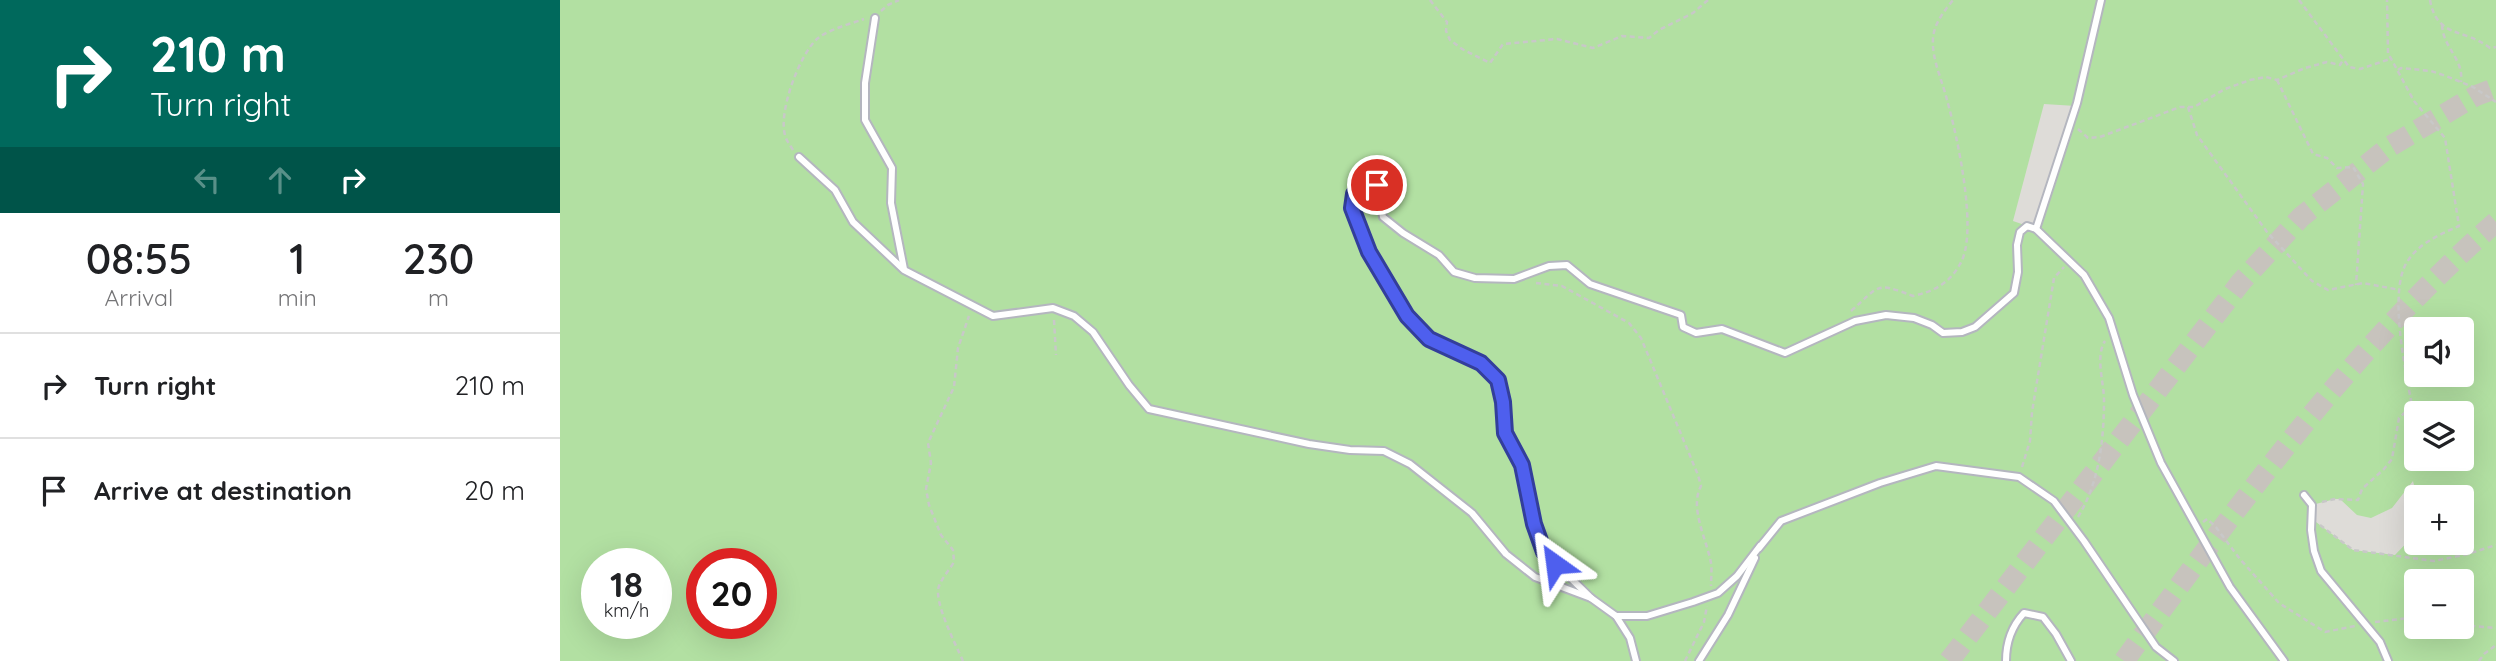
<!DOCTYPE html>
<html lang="en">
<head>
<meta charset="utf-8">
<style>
  :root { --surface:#fff; --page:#f2f2f2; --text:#202124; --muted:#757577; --line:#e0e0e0 }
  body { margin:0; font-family:Quicksand,sans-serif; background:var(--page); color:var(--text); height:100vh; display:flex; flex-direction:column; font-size:26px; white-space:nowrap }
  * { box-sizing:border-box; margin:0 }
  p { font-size:23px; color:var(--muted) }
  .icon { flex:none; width:38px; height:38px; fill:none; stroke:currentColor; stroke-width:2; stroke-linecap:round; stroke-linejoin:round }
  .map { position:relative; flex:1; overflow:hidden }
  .sheet { display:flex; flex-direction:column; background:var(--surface); width:560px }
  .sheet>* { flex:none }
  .guide { background:#00695c; color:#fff; overflow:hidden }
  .controls { position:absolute; left:1844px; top:317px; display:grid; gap:14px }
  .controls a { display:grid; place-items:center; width:70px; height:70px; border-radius:7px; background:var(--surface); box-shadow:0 7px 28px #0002; font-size:35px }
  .speed { position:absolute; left:21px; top:548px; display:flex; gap:14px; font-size:35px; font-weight:700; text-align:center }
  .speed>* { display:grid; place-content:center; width:91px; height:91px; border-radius:50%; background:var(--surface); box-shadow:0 7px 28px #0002; line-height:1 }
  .speed small { font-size:18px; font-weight:400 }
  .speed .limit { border:10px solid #d22; background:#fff; color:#111 }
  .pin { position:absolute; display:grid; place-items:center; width:60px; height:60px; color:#fff; margin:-30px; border:4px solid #fff; border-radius:50%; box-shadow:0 2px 7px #0007 }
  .me { position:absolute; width:77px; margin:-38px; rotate:329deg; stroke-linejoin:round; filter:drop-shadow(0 0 5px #0008) }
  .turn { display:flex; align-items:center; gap:24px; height:147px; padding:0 35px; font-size:32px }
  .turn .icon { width:91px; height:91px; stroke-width:2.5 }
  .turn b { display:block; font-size:49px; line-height:60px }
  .lanes { display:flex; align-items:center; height:66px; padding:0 35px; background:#0003; justify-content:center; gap:35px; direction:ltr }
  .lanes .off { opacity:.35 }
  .eta { display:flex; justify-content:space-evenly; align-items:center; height:119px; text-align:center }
  .eta b { font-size:42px; font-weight:600; line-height:49px }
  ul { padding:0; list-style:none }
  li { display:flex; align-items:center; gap:21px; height:105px; padding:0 35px; border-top:2px solid var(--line) }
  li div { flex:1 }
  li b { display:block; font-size:26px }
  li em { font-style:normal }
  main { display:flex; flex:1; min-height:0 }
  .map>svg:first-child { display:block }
  .green { fill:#b2e0a2; fill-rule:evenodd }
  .plaza { fill:#dedcd8 }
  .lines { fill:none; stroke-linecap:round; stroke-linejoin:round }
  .trunk-tunnel { stroke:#c7c3bd; stroke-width:21; stroke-dasharray:21 10; stroke-linecap:butt }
  .service-casing { stroke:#b4b6bf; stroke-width:10 }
  .path { stroke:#c8c8c8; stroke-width:2.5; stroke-dasharray:5 3.5; stroke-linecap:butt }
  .service { stroke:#fff; stroke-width:6 }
  .route-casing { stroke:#333e9b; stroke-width:18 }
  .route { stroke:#4e5fee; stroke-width:12 }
</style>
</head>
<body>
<main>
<section class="sheet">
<div class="guide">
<div class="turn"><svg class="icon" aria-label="right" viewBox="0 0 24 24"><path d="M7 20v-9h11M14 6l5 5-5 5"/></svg><div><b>210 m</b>Turn right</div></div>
<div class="lanes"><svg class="icon off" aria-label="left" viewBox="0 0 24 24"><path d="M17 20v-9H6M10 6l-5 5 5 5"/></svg><svg class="icon off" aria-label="ahead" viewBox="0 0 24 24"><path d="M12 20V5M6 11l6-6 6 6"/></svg><svg class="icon" aria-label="right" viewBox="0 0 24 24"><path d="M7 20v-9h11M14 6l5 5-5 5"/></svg></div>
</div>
<div class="eta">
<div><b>08:55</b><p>Arrival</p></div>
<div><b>1</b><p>min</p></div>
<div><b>230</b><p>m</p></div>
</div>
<ul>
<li><svg class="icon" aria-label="right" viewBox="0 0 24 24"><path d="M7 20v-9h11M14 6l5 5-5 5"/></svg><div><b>Turn right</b></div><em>210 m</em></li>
<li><svg class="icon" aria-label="arrive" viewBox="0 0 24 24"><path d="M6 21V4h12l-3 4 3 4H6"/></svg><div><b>Arrive at destination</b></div><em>20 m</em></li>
</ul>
</section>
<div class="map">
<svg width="1936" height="661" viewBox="0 0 1936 661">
  <rect width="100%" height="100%" fill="#eee9e1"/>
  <path class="green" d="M0,0H1936V661H0ZM1857,329H1902V374H1857ZM1857,413H1902V458H1857ZM1857,497H1902V542H1857ZM37,564H96V623H37ZM142,564H201V623H142ZM1857,581H1902V626H1857Z"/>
  <g class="plaza">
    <path d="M1484,104L1516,106L1476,229L1453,221Z"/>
    <path d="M1853,481L1857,497V532L1835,555L1793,550L1752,519V505L1775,499H1780L1797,515L1811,518L1832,508Z"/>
  </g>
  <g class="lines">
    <g class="trunk-tunnel">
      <path d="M1389,661L1681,282L1741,217L1829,147L1915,96L1936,88"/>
      <path d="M1564,661C1678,506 1791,349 1936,222"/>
    </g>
    <defs>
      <g id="service">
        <path d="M315,18L305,83V120L332,168L331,203L344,269"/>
        <path d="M239,157L275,190L293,222L344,270L433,316L493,308L514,316L533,332L569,385L589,409L749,444L790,450L824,451L850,464L912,513L946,554L975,577L1031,598L1056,616H1087L1133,602L1158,593L1177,576L1200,546"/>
        <path d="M1476,229L1517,103L1541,0"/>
        <path d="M1744,495L1752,505L1751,530L1754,551L1761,571L1820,642L1828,661"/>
        <path d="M1199,548L1221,521L1320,483L1376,466L1459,477L1494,501L1524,541L1596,647L1614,661"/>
        <path d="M1031,598L984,552L974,524L962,465L945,433L943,402L938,380L921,363L869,339L847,316L809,252L792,208L795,194L811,183L817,185L823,217L843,233L879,255L894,272L915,278L954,279L989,266L1007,265L1030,284L1121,315L1123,327L1136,333L1162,329L1225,353L1295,321L1326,315L1354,318L1372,325L1383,333L1402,332L1415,327L1454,293L1458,272L1457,245L1460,232L1467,226L1476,229L1524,275L1549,318L1573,395L1601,463L1670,587L1724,661"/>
        <path d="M1056,616L1070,638L1076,661"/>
        <path d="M1139,661L1168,615L1195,558"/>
        <path d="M1446,661C1446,642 1451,627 1464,613L1483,617L1496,634L1511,661"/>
      </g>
    </defs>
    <use href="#service" class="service-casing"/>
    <g class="path">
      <path d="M870,0L887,22L886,31L890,40L902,49L930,63L943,44L997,39L1033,48L1062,36L1089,38L1099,30L1133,13L1148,0"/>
      <path d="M1739,0L1789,67L1800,69L1830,59"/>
      <path d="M1870,0C1877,39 1905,28 1930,48L1936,47"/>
      <path d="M321,11L328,5L339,0"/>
      <path d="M1882,25C1883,48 1904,59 1901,82"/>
      <path d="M1838,70L1841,68L1871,71L1886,76L1913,87L1936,102"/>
      <path d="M1717,80L1753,154L1767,158L1777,168L1793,167L1803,184L1796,285"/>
      <path d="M1628,107L1637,135L1707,232L1752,281L1768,290L1803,283L1840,290"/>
      <path d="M1518,129L1528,138L1540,137L1620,107H1634L1665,89L1690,80L1706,77L1717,80L1745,68L1767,62L1780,65L1783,60"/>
      <path d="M233,150C230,145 226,140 225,135C218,112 240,53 258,38C270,29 290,24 304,19"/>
      <path d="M976,283L1002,286L1069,323L1081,338L1138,475L1141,486C1129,508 1147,540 1151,563C1152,571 1151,579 1151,586"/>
      <path d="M1291,311C1320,286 1314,281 1353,296C1374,291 1389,284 1400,264C1419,234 1397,135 1387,100C1382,79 1369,54 1374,32C1377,20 1385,10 1393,0"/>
      <path d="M494,320L496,355"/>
      <path d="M1462,467L1470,441L1472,412L1494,278L1504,267"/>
      <path d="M1762,502L1775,499L1798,500L1802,489L1824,469L1832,459L1839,418L1852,406C1846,372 1828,292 1847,262C1859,243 1879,235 1899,226L1885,138L1854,101L1828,53L1827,0"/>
      <path d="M1518,517C1539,483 1544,440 1544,400C1544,383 1535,356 1545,341"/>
      <path d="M1643,522L1647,519L1655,526L1680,559L1719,603L1765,632L1795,626"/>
      <path d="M1760,525L1793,550L1874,561L1908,554L1936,545"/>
      <path d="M1815,622L1857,617"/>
      <path d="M1902,625L1936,628"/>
      <path d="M403,661C396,645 373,601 379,586C382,578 390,569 394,562L393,550L381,535L369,505L366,489L371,463L368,443L394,387L398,348L409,316"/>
      <path d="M1125,661L1144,622L1147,606"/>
      <path d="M1919,661L1924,654L1936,645"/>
    </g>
    <use href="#service" class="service"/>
  </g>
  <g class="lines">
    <defs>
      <path id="route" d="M817,185L811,183L794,194L792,208L809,252L847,316L869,339L921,363L938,380L943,402L945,433L962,465L974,524L984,552L995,564"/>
    </defs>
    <use href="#route" class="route-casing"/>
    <use href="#route" class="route"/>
  </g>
</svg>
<div class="controls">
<a><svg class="icon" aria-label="sound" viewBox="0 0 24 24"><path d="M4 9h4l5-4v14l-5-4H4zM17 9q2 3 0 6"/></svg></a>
<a><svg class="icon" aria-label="layers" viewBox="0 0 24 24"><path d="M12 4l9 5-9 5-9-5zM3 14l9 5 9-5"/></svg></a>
<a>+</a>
<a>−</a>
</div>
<div class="speed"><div>18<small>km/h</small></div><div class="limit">20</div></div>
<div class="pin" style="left:817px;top:185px;background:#d93025"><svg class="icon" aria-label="arrive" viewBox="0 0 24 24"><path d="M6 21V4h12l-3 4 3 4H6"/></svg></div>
<svg class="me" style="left:995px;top:564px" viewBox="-20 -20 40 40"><path d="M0-17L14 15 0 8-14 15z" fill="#4e5fee" stroke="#fff" stroke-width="4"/></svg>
</div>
</main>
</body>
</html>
